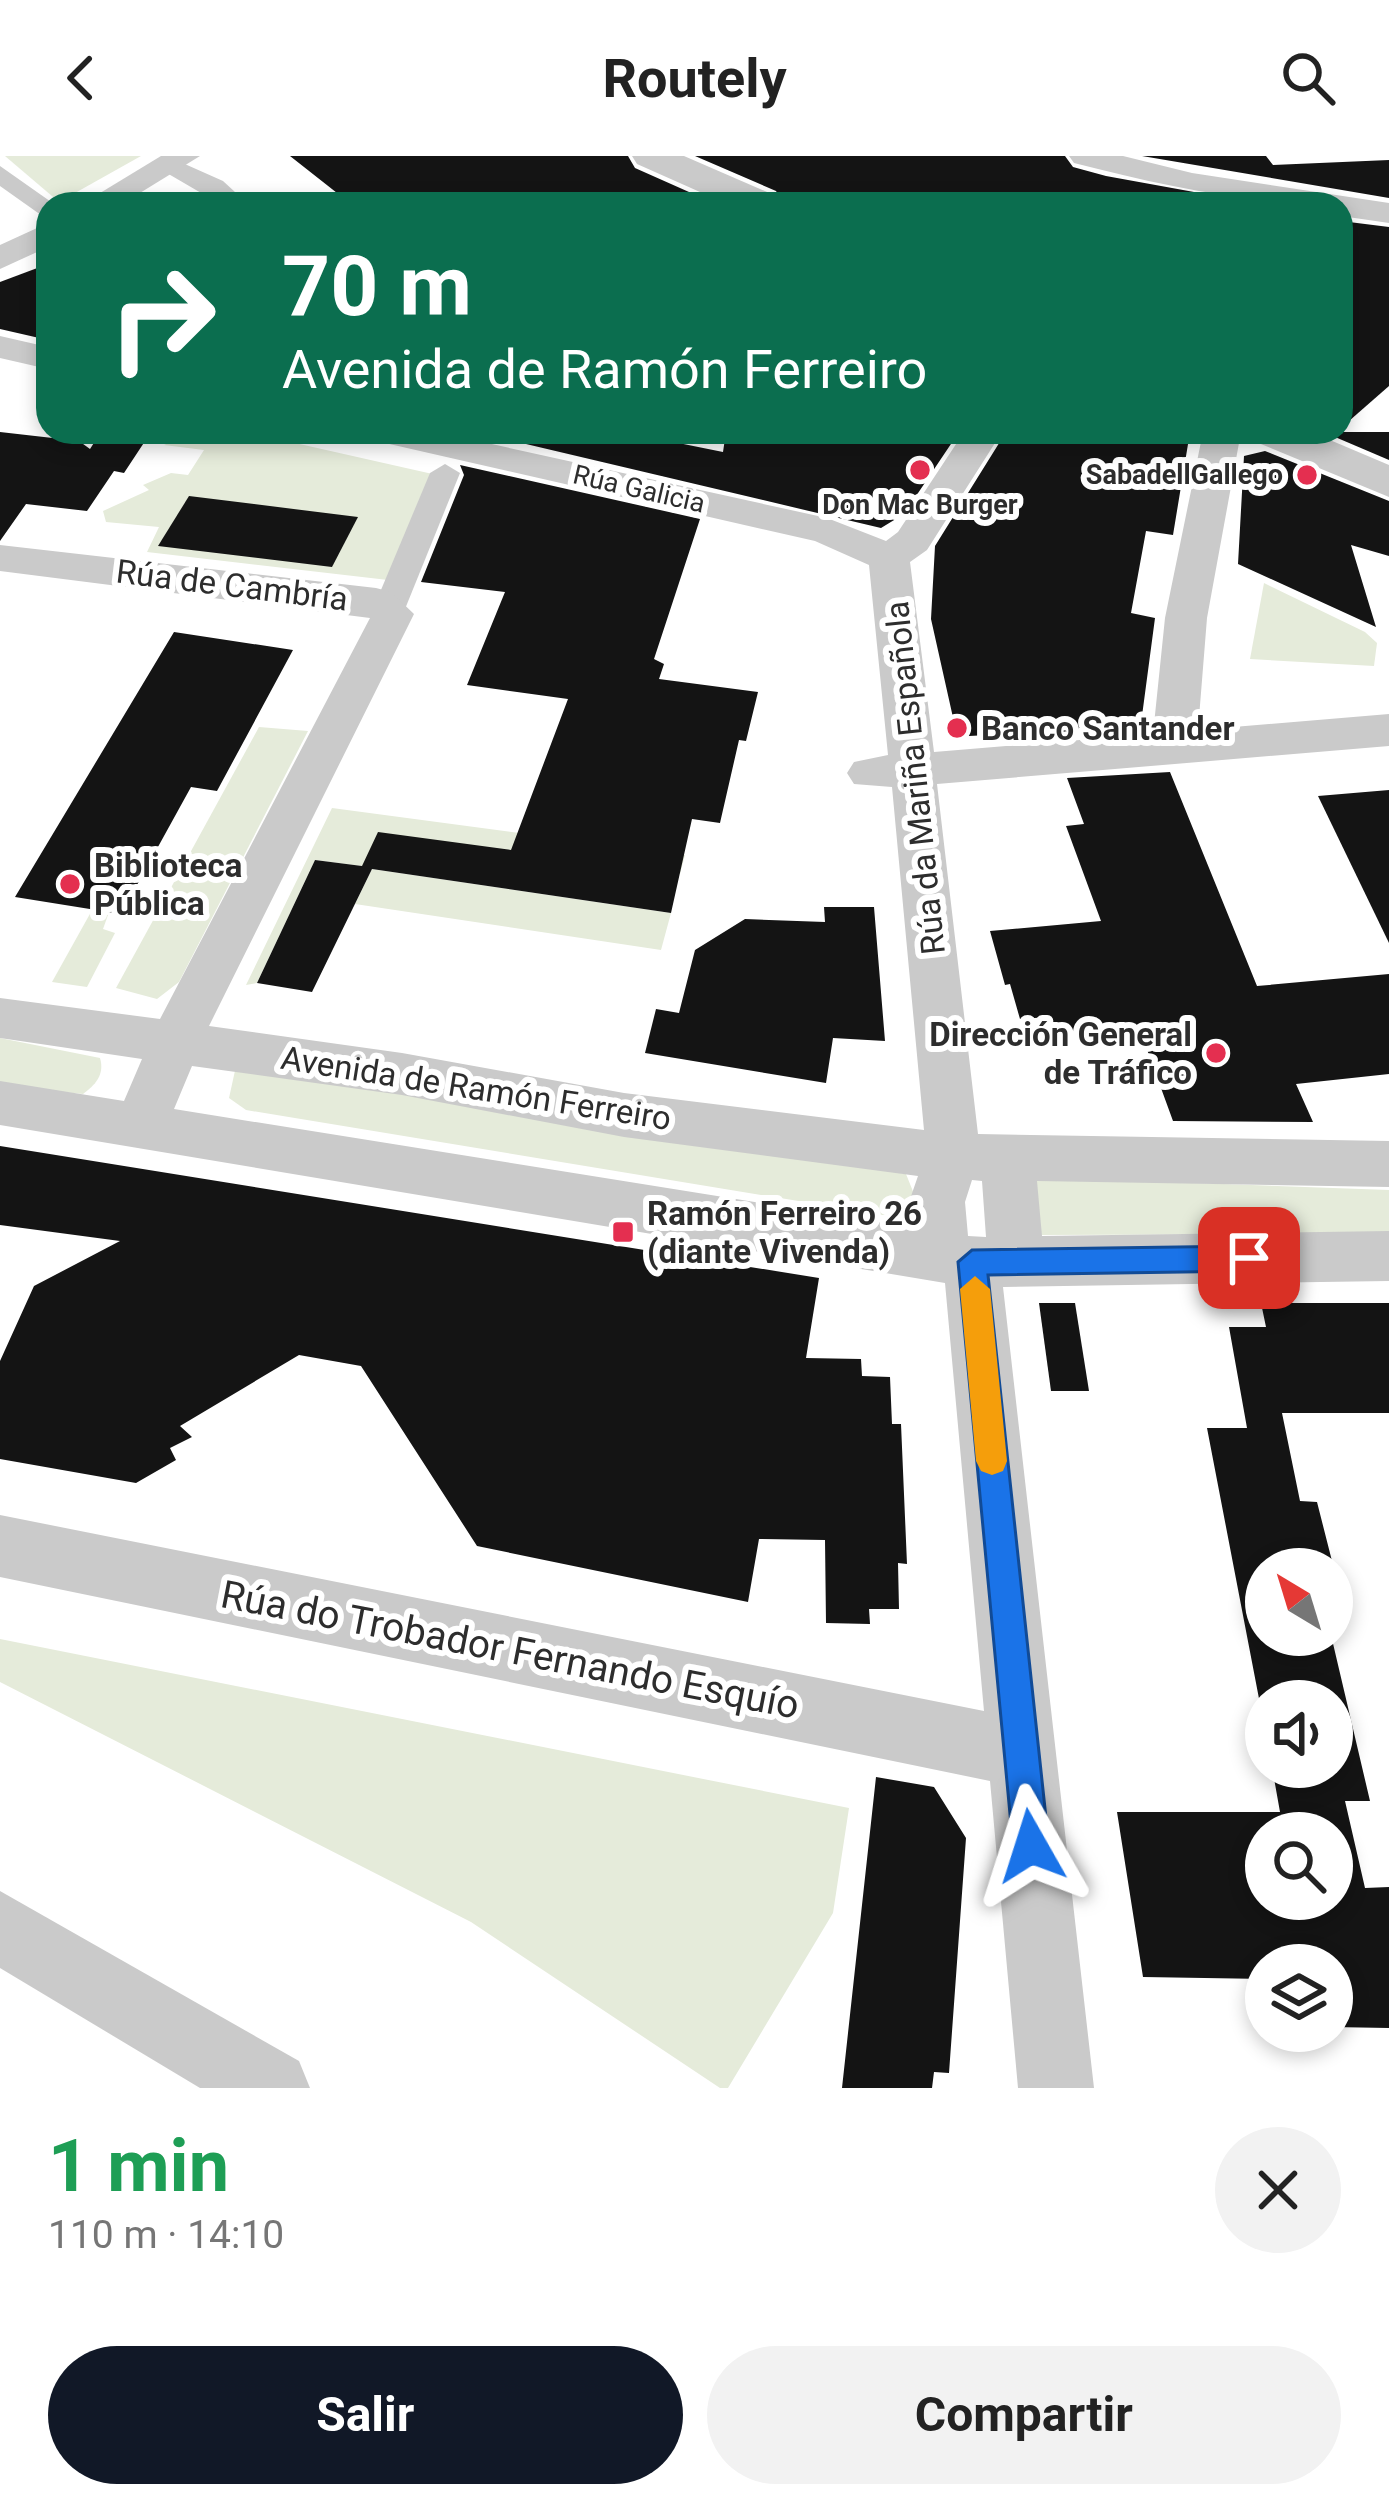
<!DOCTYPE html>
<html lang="es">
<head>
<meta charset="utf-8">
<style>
  :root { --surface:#fff; --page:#f2f2f2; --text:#222; --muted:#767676; --accent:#111827 }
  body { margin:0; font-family:Roboto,sans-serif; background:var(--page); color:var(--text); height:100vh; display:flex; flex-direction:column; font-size:45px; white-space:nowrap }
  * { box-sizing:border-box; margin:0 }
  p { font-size:39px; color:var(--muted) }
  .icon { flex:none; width:66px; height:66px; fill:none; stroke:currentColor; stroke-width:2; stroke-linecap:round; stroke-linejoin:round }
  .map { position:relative; height:1932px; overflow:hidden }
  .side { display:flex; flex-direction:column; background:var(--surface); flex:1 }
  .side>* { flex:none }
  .top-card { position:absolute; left:36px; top:36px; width:1317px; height:252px; border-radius:36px; box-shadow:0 6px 18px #0003; background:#0b6e4f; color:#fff; overflow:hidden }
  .needle { width:78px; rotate:322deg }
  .controls { position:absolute; left:1245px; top:1392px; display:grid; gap:24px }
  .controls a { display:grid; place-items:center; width:108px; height:108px; border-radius:50%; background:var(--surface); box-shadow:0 6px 18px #0003; font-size:60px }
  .pin { position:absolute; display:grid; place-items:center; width:102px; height:102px; color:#fff; margin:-51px; border-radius:24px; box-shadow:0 6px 18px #0006 }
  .me { position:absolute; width:132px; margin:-66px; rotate:354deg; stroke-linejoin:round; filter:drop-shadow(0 0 9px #0008) }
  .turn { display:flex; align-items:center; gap:42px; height:252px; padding:0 48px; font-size:54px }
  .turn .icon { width:156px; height:156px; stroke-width:2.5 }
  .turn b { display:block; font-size:84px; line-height:102px }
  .round { display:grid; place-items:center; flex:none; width:126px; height:126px; border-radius:63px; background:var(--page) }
  .summary { display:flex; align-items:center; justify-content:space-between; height:204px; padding:0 48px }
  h1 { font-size:72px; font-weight:700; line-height:90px; color:#1e9e55 }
  .cta { display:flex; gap:24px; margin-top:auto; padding:24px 48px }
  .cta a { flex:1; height:138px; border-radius:72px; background:var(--accent); color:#fff; font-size:48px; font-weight:700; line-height:138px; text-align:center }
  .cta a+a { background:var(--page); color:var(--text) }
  header { display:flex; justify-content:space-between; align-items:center; height:156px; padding:0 48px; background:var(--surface); font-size:54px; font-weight:700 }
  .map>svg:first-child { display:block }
  .green { fill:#e5ebda }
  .building { fill:#141414; fill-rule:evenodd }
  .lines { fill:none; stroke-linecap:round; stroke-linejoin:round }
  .pedestrian { fill:#cacaca; fill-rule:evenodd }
  .minor { fill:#cacaca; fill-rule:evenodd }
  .tertiary { fill:#cacaca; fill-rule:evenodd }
  .route { fill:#1a73e8; stroke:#114b97; stroke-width:3 }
  .slow { fill:#f59e0b }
  .poi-dot { fill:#e42f50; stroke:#fff; stroke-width:4.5 }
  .labels { text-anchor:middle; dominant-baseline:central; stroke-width:12; stroke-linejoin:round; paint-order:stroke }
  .far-poi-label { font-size:27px; font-weight:bold; fill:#2d2d2d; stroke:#fff; text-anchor:end }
  .far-street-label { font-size:27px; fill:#2d2d2d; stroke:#fff }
  .street-label { font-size:33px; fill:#2d2d2d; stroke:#fff }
  .poi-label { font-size:33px; font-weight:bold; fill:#2d2d2d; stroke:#fff; text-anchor:start }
  .near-street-label { font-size:39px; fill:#2d2d2d; stroke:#fff }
</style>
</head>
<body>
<header><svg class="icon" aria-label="back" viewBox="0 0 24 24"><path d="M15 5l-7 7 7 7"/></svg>Routely<svg class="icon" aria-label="search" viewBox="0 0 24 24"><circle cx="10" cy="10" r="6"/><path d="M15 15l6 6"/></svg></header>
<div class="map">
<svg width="1389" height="1932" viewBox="0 0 1389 1932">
  <rect width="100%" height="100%" fill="#fff"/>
  <g class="green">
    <path d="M5,0H141L59,46Z"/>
    <path d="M193,276H246L437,319L388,424L147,396L159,371L106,366L103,355L149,334L143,329L171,317L188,319L204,294L164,289Z"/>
    <path d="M1264,427L1365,476L1377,487L1374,510L1250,503Z"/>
    <path d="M259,571L308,575L179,826L157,843L116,832Z"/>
    <path d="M332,652L685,699L680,718L362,710L315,704L257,827L246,829Z"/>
    <path d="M372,713L671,757L661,794L355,748Z"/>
    <path d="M91,756L108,759L103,773L115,777L87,831L52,826Z"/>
    <path d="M0,882L100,902C105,919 95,929 83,938L0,930Z"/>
    <path d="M236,910L906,1018L914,1038L900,1056L889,1060L246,954L229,942Z"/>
    <path d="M1026,1021L1389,1034V1078L1036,1079Z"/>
    <path d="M0,1483L849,1652L833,1757L728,1932H720L471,1766L0,1526Z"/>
  </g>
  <g class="building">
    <path d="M290,0H628L635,12L716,48H351Z"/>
    <path d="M695,0H1065L1073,11L1106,20L1260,48H784L776,35Z"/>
    <path d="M1142,0H1266L1273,9L1389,4V42Z"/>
    <path d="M1341,65L1389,71V230L1341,272Z"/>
    <path d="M48,108V184L0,173V126Z"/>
    <path d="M0,276L79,285L90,293L101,276H151L124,317L114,315L87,355L26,348L0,385Z"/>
    <path d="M475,276H624L723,296L726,276H959L904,358L881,372Z"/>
    <path d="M1006,276H1190L1173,379L1146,375L1131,457L1155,462L1140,575L1052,582L1050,576L969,580L956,575L931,463L935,390Z"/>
    <path d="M1338,276H1389V304L1328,278Z"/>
    <path d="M1265,295L1389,345V400L1351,389L1376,471L1238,408L1244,300Z"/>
    <path d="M460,309L700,363L654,503L664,508L659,523L758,536L746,585L739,584L720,667L692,663L671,757L372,713L312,836L257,827L315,704L362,710L378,676L511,694L568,543L467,529L505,436L421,426L464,319Z"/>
    <path d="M189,340L358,361L332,411L158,390Z"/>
    <path d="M174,476L293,494L217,635L191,631L121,758L15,741Z"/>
    <path d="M1170,616L1257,830L1389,818V918L1296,928L1313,966L1173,965L1138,869L1054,877L1049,861L1020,863L1010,828L1005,829L990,775L1101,765L1066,670L1084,668L1067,622Z"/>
    <path d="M1389,634V787L1318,640Z"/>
    <path d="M824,751H874L885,885L833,882L826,927L645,897L656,853L679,857L695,794L745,763L825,766Z"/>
    <path d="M0,990L819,1122L806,1202L861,1203L862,1220L890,1221L892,1268H901L907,1408L898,1407L899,1453H869L870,1468L826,1467L825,1384L759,1383L748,1446L477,1390L361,1210L299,1199L180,1270L192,1281L170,1292L176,1304L136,1327L0,1303V1205L34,1130L120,1085L0,1069Z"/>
    <path d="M1039,1147H1075L1089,1235H1051Z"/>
    <path d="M1261,1147H1389V1257H1282L1300,1345L1317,1346L1332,1405H1315L1317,1413H1266V1479H1331L1370,1645H1345L1365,1732L1389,1731V1872L1332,1871V1809H1266V1823L1143,1821L1117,1656H1280L1272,1611H1332V1545H1266V1579L1207,1272H1247L1229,1171H1266ZM1266,1677H1332V1743H1266Z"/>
    <path d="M876,1621L934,1631L966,1682L949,1917L934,1916L932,1932H842Z"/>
  </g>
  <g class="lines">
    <g class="pedestrian">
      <path d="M169,1L223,25L248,48H220L160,13V3Z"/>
      <path d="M0,10L54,48H48V64L0,30Z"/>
      <path d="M705,276L689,286L674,277L675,276Z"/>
      <path d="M445,308L460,317L405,453L389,464L377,461L373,453L430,317Z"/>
    </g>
    <g class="minor">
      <path d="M161,0H200L122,48H82Z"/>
      <path d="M1069,0H1123L1192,17L1389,47V67L1341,60V48C1247,48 1164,30 1074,7Z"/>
      <path d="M48,67V91L0,113V89Z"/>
      <path d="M0,180L48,191V213L0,202Z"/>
      <path d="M366,276H437L827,362L886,385L898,376L964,276H1002L927,394L910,406L934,596L1153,578L1165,462L1203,276H1241L1207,462L1198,574L1389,558V590L937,628L978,978L1389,985V1031L1037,1025L1042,1080L1389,1075V1125L1003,1131L1094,1932H1018L990,1625L0,1421V1359L984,1555L945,1127L0,969V925L124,945L142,903L0,882V842L160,863L370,462L0,415V389L376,432L391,436L414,458L209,870L402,897L624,937L924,974L892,631L854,628L847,617L854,606L888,599L869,409L815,385L385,287ZM192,910L402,939L624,981L918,1020L909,1046L911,1071L174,953ZM972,1024L982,1025L986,1081L968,1080L965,1046Z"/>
      <path d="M0,1735L299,1905L310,1932H200L0,1812Z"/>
    </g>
    <g class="tertiary">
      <path d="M632,0H684L774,39L780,48H727L637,8Z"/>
      <path d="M1249,276H1311L1389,309V341L1256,286Z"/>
    </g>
  </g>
  <path class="route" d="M1249,1090L1263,1102L1249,1115L988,1119L1049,1690L1043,1703L1031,1708L1018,1703L1013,1690L958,1106L972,1094Z"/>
  <path class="slow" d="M975,1120L990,1133L1007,1305L1003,1315L992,1319L981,1315L976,1305L960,1133Z"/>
  <g class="poi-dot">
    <circle cx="920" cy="314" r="12"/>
    <circle cx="1307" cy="319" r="12"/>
    <circle cx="957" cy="572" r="12"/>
    <circle cx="70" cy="728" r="12"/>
    <circle cx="1216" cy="897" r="12"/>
    <rect x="611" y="1064" width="24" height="24" rx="6"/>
  </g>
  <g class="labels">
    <g class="far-poi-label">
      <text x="1283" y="319">SabadellGallego</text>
      <text x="920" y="349" text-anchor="middle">Don Mac Burger</text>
    </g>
    <g class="far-street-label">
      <text transform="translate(639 333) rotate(13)">Rúa Galicia</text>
    </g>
    <g class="street-label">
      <text transform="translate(232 429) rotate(7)">Rúa de Cambría</text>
      <text transform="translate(915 622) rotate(-96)">Rúa da Mariña Española</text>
      <text transform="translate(476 932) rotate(9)">Avenida de Ramón Ferreiro</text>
    </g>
    <g class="poi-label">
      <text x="981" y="572">Banco Santander</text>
      <text x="94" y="709">Biblioteca<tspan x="94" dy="38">Pública</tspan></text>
      <text x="1192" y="878" text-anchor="end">Dirección General<tspan x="1192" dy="38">de Tráfico</tspan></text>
      <text x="647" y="1057">Ramón Ferreiro 26<tspan x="647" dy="38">(diante Vivenda)</tspan></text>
    </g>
    <g class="near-street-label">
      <text transform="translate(510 1494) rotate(11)">Rúa do Trobador Fernando Esquío</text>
    </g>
  </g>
</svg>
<div class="controls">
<a><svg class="needle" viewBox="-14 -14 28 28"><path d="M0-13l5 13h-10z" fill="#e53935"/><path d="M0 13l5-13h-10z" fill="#767676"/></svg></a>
<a><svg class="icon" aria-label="sound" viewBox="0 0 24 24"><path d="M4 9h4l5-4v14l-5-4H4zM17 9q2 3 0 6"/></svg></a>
<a><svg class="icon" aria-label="search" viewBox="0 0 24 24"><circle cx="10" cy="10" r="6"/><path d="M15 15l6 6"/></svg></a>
<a><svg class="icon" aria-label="layers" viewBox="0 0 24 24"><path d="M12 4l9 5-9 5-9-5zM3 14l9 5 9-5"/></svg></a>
</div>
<div class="pin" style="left:1249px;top:1102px;background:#d93025"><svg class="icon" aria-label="arrive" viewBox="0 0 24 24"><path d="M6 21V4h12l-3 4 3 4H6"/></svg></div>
<svg class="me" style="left:1031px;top:1690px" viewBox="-20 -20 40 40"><path d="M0-17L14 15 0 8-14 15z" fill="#1a73e8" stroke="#fff" stroke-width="4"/></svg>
<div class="top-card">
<div class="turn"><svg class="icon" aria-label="right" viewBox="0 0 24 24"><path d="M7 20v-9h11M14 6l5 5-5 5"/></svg><div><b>70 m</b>Avenida de Ramón Ferreiro</div></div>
</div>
</div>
<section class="side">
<div class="summary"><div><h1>1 min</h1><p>110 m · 14:10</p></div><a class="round"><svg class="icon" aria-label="close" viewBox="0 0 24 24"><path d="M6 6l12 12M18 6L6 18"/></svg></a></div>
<div class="cta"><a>Salir</a><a>Compartir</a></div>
</section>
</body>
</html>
